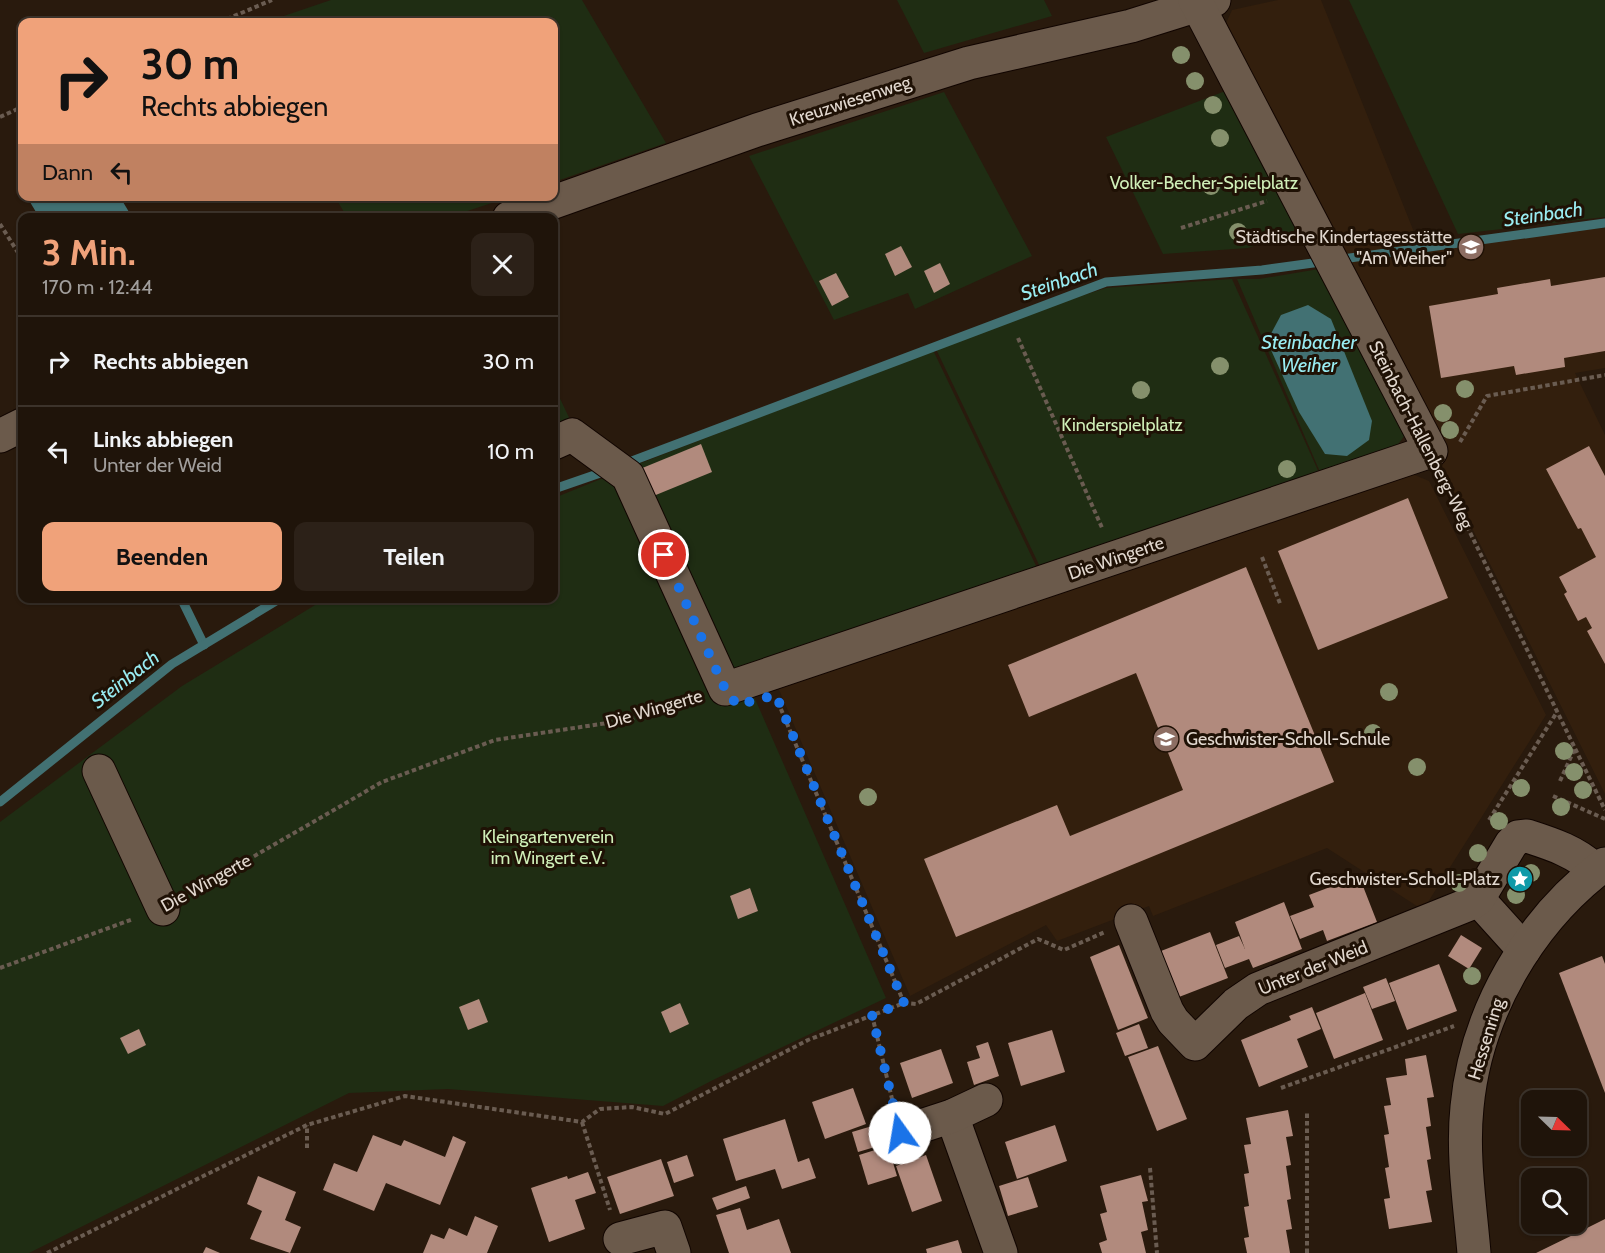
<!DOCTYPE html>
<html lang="de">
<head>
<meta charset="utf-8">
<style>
  :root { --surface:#1f140a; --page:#2c2118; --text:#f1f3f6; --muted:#a19e9c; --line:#3c332b; --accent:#f0a27a }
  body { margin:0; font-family:Cabin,sans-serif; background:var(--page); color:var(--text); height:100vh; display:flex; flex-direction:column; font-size:22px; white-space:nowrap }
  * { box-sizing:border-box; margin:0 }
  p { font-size:20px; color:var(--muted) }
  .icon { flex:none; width:33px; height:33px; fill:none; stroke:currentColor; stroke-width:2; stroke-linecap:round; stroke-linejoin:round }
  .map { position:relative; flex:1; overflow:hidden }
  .details { position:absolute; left:18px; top:213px; width:540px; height:390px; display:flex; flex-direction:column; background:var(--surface); border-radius:12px; box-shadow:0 2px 4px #0004,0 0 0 2px var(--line) }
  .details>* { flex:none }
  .hud { position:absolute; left:18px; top:18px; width:540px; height:183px; border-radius:12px; box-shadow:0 2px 4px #0004,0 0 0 2px var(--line); background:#f0a27a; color:#111; overflow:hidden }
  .needle { width:39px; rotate:113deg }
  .tools { position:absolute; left:1521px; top:1090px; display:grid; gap:12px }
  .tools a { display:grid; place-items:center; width:66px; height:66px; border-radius:12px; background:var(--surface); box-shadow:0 2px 4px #0004,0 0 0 2px var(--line); font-size:30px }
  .pin { position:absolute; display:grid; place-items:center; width:51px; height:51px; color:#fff; margin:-26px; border:3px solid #fff; border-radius:50%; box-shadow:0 2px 6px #0007 }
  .me { position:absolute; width:66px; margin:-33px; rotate:347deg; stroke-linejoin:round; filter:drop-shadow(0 0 4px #0008) }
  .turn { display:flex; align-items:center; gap:21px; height:126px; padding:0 24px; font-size:27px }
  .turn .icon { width:78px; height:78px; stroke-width:2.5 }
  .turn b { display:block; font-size:42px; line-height:51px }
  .then { display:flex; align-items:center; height:57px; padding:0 24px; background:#0003; gap:12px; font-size:22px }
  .round { display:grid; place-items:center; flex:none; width:63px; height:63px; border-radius:12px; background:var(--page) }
  .headline { display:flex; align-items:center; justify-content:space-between; height:102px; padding:0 24px }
  h1 { font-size:36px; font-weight:700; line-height:45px; color:var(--accent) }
  .primary-button { display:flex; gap:12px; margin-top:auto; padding:12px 24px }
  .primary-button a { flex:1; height:69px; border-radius:12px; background:var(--accent); color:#111; font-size:24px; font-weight:700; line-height:69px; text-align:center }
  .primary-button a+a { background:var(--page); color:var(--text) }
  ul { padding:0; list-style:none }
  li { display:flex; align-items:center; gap:18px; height:90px; padding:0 24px; border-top:2px solid var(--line) }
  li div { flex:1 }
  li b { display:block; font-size:22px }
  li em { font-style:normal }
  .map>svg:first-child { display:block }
  .built { fill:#331f0d }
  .green { fill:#1f2d13 }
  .water { fill:#427173 }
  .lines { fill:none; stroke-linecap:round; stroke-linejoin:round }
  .stream { stroke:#427173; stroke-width:9 }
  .building { fill:#b18a7d }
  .minor-casing { stroke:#110500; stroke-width:35 }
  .path { stroke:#6a5c51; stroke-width:4; stroke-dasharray:4.5 3; stroke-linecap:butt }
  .minor { stroke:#6b5a4b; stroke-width:33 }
  .tree { fill:#85906c }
  .route { stroke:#1a73e8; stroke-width:10; stroke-dasharray:0 18 }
  .labels { text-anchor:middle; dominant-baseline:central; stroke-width:6; stroke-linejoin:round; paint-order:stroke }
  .street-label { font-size:18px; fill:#e2d8cf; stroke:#1f1105 }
  .park-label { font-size:18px; fill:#d0f0b9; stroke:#1f1105 }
  .poi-label { font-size:18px; fill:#e2d8cf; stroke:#1f1105; text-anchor:end }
  .water-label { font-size:20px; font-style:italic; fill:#99ecf2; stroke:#1f1105 }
</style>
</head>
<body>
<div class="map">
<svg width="1605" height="1253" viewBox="0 0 1605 1253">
  <rect width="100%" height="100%" fill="#291a0d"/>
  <g class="built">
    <path d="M1278,0H1321L1418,242L1605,228V368L1575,373L1605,435V794L1223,30L1232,10Z"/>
    <path d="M1405,471L1429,481L1546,715L1423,910L1327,848L1153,916L1149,906L1057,941L1046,925L910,996L774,678Z"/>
  </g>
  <g class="green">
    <path d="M331,0H582L666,143L554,182V22H266Z"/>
    <path d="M897,0H1044L1052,16L924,53Z"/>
    <path d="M1349,0H1605V217L1458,234Z"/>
    <path d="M1233,88L1303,228L1248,248L1163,254L1106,137Z"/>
    <path d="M944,92L1032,256L915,309L908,293L834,320L749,156Z"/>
    <path d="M335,197H510L449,217H347Z"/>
    <path d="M1325,268L1413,424L1391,454L1323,479L1237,279H1259Z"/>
    <path d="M1232,279L1329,495L1052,592L936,349L1016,317L1106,288Z"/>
    <path d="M933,350L1049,593L749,685L886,998L713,1080L663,1106L448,1089L349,1093L29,1253H0V822L182,686L325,599L554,598V498L623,470Z"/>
    <path d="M554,386L574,428L554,436Z"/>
  </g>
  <g class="water">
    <path d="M27,197H120L132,217H39Z"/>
    <path d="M1308,305L1331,319L1372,421L1369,440L1347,456L1325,454L1299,412L1267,341L1281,315Z"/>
  </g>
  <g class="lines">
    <g class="stream">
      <path d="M624,464L1106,282L1262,270L1605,223"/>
      <path d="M554,489L609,470"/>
      <path d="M181,598L204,645"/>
      <path d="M0,802L172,664L281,598"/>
    </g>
  </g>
  <g class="building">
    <path d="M901,246L912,267L895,276L885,254Z"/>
    <path d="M940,263L950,284L934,293L924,271Z"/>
    <path d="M836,273L849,297L832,306L819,281Z"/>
    <path d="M1605,277V351L1564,358L1565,367L1516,375L1514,366L1441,378L1429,306L1498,294L1497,288L1550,279L1551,286Z"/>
    <path d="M701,444L712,472L646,499L635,471Z"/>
    <path d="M1589,446L1605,476V664L1587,631L1592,628L1586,617L1578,621L1564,594L1567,592L1559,577L1596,557L1581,528L1578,529L1546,469Z"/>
    <path d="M1408,498L1448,598L1318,650L1278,551Z"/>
    <path d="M1246,567L1334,782L956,937L924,859L1057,805L1070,836L1183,790L1136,673L1029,717L1008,665Z"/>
    <path d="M481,598H495V599L483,603Z"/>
    <path d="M1359,876L1377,922L1327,941L1323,930L1300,939L1290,916L1314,907L1309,895Z"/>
    <path d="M750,888L758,911L738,919L730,896Z"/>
    <path d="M1284,902L1302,949L1253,968L1249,959L1225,968L1216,945L1239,936L1245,949L1235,922Z"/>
    <path d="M1210,932L1228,978L1179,997L1161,951Z"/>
    <path d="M1461,935L1482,948L1469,969L1448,956Z"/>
    <path d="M1119,945L1148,1018L1118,1030L1090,957Z"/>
    <path d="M1602,956L1605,964V1093L1559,973Z"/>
    <path d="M1439,964L1457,1011L1407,1030L1389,983Z"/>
    <path d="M1386,978L1395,1001L1372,1009L1363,987Z"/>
    <path d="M1365,993L1383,1040L1334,1059L1316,1013Z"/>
    <path d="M479,999L488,1022L468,1030L459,1007Z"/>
    <path d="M680,1003L689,1024L670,1033L661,1012Z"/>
    <path d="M1312,1007L1321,1029L1297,1039L1308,1067L1259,1087L1241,1040L1291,1020L1289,1016Z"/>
    <path d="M1139,1024L1148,1048L1125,1056L1116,1033Z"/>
    <path d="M139,1029L146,1045L128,1054L120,1038Z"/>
    <path d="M1052,1030L1065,1072L1021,1086L1008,1043Z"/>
    <path d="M988,1042L999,1076L974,1085L967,1062L980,1058L976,1046Z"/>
    <path d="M1158,1046L1187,1119L1157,1131L1128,1057Z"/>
    <path d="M941,1049L953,1083L912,1098L900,1063Z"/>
    <path d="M1426,1055L1434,1097L1427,1098L1431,1126L1426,1127L1431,1159L1427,1160L1432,1190L1426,1191L1432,1222L1389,1229L1384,1199L1390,1198L1385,1168L1389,1167L1384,1135L1389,1134L1384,1106L1391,1105L1386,1078L1407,1075L1405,1059Z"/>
    <path d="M853,1088L866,1124L825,1139L812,1102Z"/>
    <path d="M1288,1110L1293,1136L1286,1137L1291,1165L1286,1166L1291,1199L1287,1200L1292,1229L1286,1230L1290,1253H1247L1244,1238L1249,1237L1244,1207L1249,1206L1244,1174L1249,1173L1244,1145L1251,1144L1246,1118Z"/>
    <path d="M785,1119L798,1162L809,1158L816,1178L782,1189L775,1169L736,1181L723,1139Z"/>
    <path d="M879,1124L885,1144L858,1152L852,1132Z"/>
    <path d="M1055,1125L1067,1161L1017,1179L1005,1142Z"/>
    <path d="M373,1135L401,1146L404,1140L445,1157L453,1136L466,1142L440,1205L386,1183L374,1211L323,1190L334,1163L357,1172Z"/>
    <path d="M888,1146L897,1176L868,1185L859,1155Z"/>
    <path d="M687,1155L694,1176L674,1183L667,1162Z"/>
    <path d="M926,1155L942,1201L912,1212L896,1166Z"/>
    <path d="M661,1159L674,1196L620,1214L607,1177Z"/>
    <path d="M588,1172L596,1193L575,1200L585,1229L549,1242L531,1188L567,1176L568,1179Z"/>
    <path d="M1141,1175L1148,1201L1142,1202L1148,1230L1141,1232L1146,1253H1102L1099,1243L1107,1240L1100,1214L1107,1212L1100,1186Z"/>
    <path d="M258,1176L296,1192L285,1220L301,1227L290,1253L250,1239L262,1211L247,1204Z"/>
    <path d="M1028,1177L1038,1207L1008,1216L999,1186Z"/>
    <path d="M746,1186L750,1198L717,1210L712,1198Z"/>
    <path d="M740,1208L747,1230L779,1219L791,1253H729L716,1215Z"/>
    <path d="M475,1216L498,1226L487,1253H423L431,1234L444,1239L449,1228L467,1236Z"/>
    <path d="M1605,1219V1253H1536L1581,1231Z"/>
    <path d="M958,1240L962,1253H927L926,1249Z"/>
    <path d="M206,1247L220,1253H203Z"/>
  </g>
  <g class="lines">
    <defs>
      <g id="minor">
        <path d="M509,218L757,130L969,63L1131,26L1214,0"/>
        <path d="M0,436L22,425"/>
        <path d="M554,443L572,435L628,476L725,689L1431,451L1195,0"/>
        <path d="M99,771L163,909"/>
        <path d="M1478,899L1524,950"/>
        <path d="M1131,921L1167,1011L1173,1021L1195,1044L1236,1004L1258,989L1472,903L1478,899L1511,844L1518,837L1527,836C1552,844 1577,852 1596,871"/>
        <path d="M952,1116L1001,1253"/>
        <path d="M900,1133L952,1116L986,1100"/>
        <path d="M620,1239L665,1227L674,1253"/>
        <path d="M1474,1253C1470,1205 1462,1155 1467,1107C1476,1012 1529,921 1605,864"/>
      </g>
    </defs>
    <use href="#minor" class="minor-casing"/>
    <g class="path">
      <path d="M220,22L272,0"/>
      <path d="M0,117L22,107"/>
      <path d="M0,224L22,259"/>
      <path d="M1181,228L1267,201"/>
      <path d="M1018,338L1103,530"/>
      <path d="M1460,442L1487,396L1605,375"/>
      <path d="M1444,479L1605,810"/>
      <path d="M1262,557L1281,606"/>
      <path d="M778,702L904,1003"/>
      <path d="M1560,781L1575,748"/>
      <path d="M1553,796L1605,819"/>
      <path d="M1489,820L1557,712"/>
      <path d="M189,894L382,782L495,740L627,720L697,698"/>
      <path d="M0,968L133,919"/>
      <path d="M872,1015L893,1103"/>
      <path d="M1281,1088L1454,1026"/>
      <path d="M582,1122L610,1210"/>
      <path d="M307,1148V1125"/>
      <path d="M1150,1168L1157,1253"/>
      <path d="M47,1253L307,1125L405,1096L582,1122L600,1109L632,1107L665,1114L808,1040L904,1003L916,1004L1038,939L1064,950L1105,932"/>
      <path d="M1307,1253V1111"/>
    </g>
    <use href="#minor" class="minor"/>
  </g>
  <g class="tree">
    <circle cx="1181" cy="55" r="9"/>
    <circle cx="1195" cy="81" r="9"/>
    <circle cx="1213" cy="105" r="9"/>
    <circle cx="1220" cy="138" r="9"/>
    <circle cx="1211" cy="186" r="9"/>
    <circle cx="1238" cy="232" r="9"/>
    <circle cx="1220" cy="366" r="9"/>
    <circle cx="1465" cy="389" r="9"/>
    <circle cx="1141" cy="390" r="9"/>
    <circle cx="1443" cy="413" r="9"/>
    <circle cx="1450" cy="430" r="9"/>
    <circle cx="1287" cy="469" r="9"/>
    <circle cx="1389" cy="692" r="9"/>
    <circle cx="1373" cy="733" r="9"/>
    <circle cx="1564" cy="751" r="9"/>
    <circle cx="1417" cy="767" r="9"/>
    <circle cx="1574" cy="772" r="9"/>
    <circle cx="1521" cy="788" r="9"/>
    <circle cx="1583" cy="790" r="9"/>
    <circle cx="868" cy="797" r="9"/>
    <circle cx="1561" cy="807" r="9"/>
    <circle cx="1499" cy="821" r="9"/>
    <circle cx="1478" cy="853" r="9"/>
    <circle cx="1531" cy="873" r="9"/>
    <circle cx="1459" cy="883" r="9"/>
    <circle cx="1516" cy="895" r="9"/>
    <circle cx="1472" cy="976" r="9"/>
  </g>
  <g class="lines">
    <path class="route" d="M664,555L725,689L737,705L776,695L904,1003L872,1015L900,1133"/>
  </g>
  <defs>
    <symbol id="school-disc" viewBox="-11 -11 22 22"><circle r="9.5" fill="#8d6e63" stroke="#1f1105"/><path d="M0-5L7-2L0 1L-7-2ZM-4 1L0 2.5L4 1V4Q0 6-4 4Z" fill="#fff"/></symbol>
    <symbol id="sight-disc" viewBox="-11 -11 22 22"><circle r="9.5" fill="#0f9aa8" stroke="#1f1105"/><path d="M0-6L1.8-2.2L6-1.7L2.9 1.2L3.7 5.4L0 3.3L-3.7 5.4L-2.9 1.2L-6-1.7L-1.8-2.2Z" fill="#fff"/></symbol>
  </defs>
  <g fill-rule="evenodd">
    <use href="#school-disc" x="1456" y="232" width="30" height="30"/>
    <use href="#school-disc" x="1151" y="724" width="30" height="30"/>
    <use href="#sight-disc" x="1505" y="864" width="30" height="30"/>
  </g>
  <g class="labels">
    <g class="street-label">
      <text transform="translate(850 101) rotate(-18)">Kreuzwiesenweg</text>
      <text transform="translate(1421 435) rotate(63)">Steinbach-Hallenberg-Weg</text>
      <text transform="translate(1116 558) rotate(-19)">Die Wingerte</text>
      <text transform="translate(654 709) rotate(-16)">Die Wingerte</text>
      <text transform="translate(206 883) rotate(-29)">Die Wingerte</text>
      <text transform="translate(1313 968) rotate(-22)">Unter der Weid</text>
      <text transform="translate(1486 1039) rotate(-73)">Hessenring</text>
    </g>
    <g class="park-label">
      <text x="1204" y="183">Volker-Becher-Spielplatz</text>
      <text x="1122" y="425">Kinderspielplatz</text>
      <text x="548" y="837">Kleingartenverein<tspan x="548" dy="21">im Wingert e.V.</tspan></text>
    </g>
    <g class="poi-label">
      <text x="1452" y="237">Städtische Kindertagesstätte<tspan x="1452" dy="21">"Am Weiher"</tspan></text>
      <text x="1186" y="739" text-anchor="start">Geschwister-Scholl-Schule</text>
      <text x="1500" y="879">Geschwister-Scholl-Platz</text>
    </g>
    <g class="water-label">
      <text transform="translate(1543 214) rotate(-8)">Steinbach</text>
      <text transform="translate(1059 281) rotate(-19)">Steinbach</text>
      <text x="1309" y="342">Steinbacher<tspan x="1309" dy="23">Weiher</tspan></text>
      <text transform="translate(125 679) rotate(-38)">Steinbach</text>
    </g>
  </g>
</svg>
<div class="tools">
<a><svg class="needle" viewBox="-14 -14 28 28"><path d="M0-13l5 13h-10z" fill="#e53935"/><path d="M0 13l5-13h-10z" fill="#a19e9c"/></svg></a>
<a><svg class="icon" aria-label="search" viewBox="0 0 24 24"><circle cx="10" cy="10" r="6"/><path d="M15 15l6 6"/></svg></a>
</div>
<div class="pin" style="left:664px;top:555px;background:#d93025"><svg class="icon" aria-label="arrive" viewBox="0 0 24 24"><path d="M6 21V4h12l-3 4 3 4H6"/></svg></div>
<svg class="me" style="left:900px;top:1133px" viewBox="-20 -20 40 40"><circle r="19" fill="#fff"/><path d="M0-13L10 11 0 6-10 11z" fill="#1a73e8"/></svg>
<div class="hud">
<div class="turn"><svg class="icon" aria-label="right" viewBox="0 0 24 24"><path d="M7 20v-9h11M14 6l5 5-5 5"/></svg><div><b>30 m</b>Rechts abbiegen</div></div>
<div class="then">Dann<svg class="icon" aria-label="left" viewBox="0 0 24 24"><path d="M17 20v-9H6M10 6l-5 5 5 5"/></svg></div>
</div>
<section class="details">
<div class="headline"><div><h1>3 Min.</h1><p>170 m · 12:44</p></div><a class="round"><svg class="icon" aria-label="close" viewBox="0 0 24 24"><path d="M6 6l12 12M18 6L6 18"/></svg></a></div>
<ul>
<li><svg class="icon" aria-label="right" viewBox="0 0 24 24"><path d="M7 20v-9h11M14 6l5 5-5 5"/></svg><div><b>Rechts abbiegen</b></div><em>30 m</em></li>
<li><svg class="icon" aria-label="left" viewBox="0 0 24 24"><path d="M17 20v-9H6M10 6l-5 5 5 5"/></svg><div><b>Links abbiegen</b><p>Unter der Weid</p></div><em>10 m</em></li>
</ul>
<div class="primary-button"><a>Beenden</a><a>Teilen</a></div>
</section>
</div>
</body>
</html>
